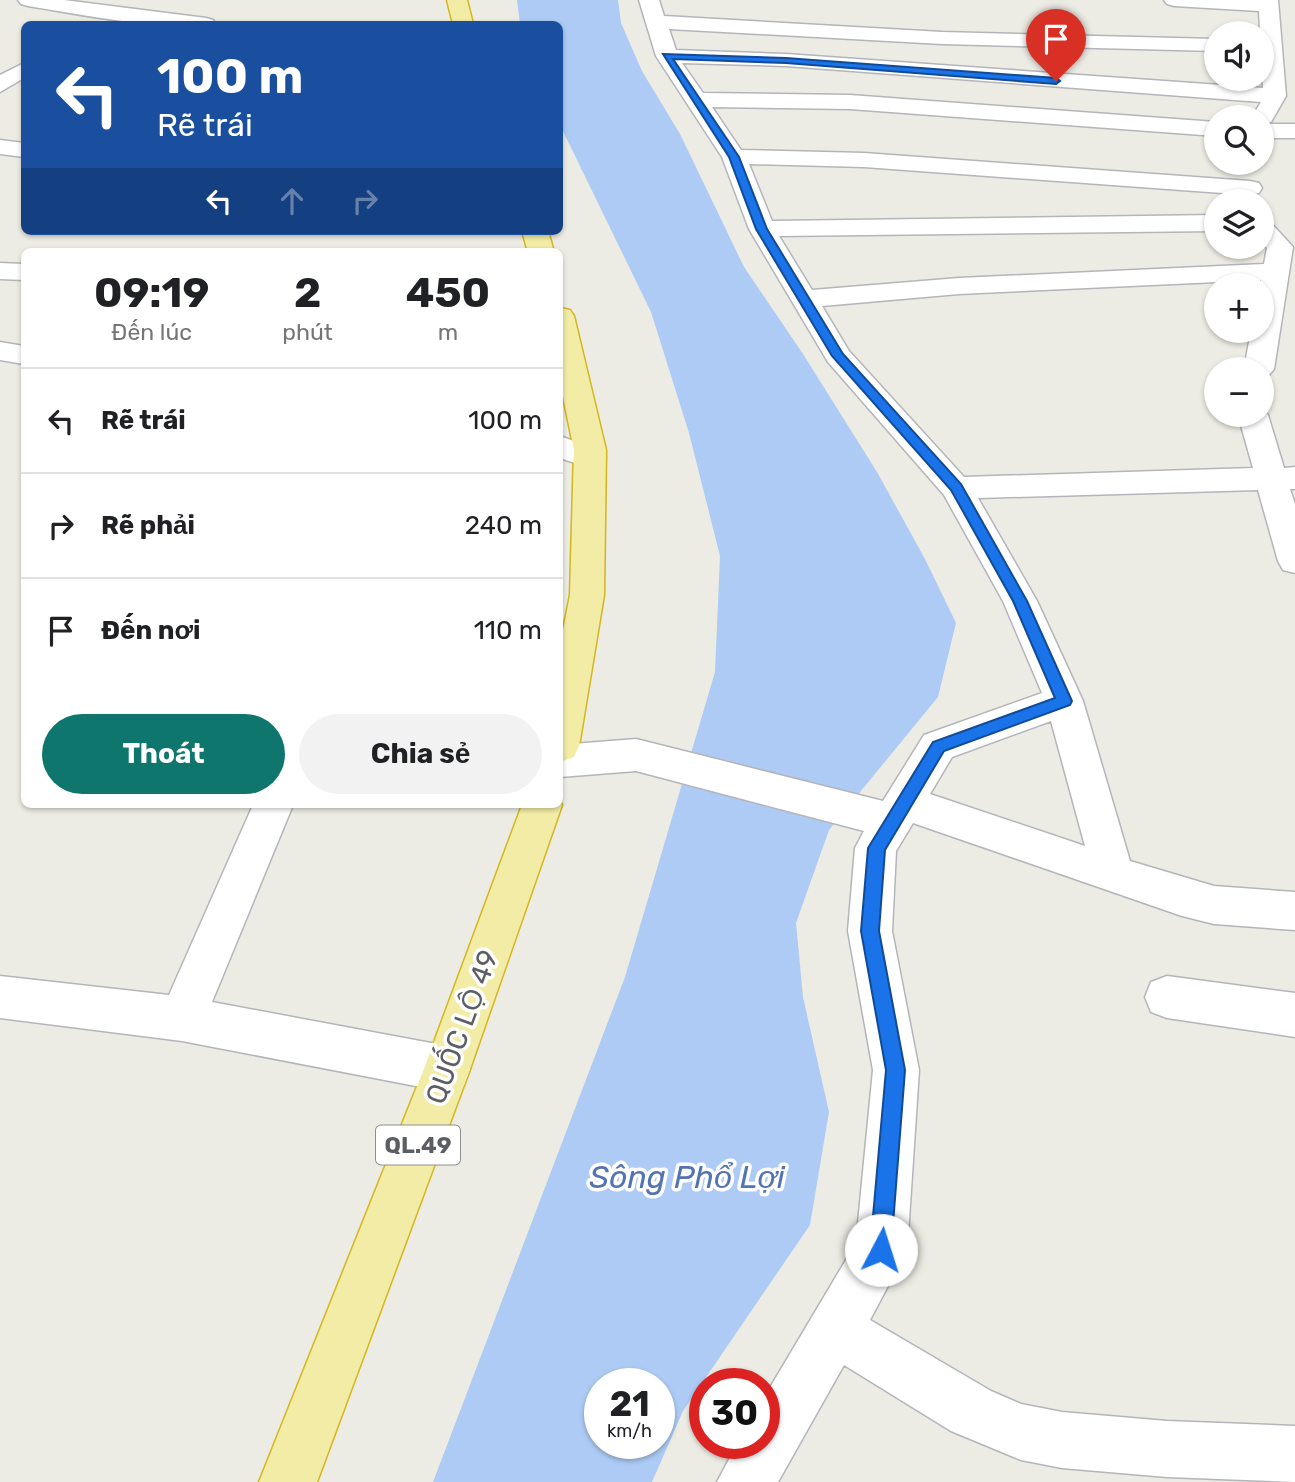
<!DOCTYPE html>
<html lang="vi">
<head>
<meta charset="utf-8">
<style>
  :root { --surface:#fff; --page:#f2f2f2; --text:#202124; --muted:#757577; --line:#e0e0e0; --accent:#0f766e }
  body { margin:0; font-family:Rubik,sans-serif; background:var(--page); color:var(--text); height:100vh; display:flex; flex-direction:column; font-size:26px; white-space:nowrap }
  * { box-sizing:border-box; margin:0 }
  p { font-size:23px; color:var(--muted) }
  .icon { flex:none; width:38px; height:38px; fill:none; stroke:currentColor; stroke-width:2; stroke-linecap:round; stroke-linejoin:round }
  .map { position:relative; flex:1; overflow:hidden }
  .details { position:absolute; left:21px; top:248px; width:542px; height:560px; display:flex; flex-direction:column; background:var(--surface); border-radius:10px; box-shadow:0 2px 5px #0004 }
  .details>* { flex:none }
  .hud { position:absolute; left:21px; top:21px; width:542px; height:214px; border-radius:10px; box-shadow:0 2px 5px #0004; background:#1a4fa0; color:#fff; overflow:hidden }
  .controls { position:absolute; left:1204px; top:21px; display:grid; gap:14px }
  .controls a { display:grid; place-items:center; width:70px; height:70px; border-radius:50%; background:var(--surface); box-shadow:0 2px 5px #0004; font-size:35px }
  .speed { position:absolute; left:584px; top:1368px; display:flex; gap:14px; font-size:35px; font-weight:700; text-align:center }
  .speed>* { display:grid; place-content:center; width:91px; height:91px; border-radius:50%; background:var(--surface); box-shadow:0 2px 5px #0004; line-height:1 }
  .speed small { font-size:18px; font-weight:400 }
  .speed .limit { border:10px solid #d22; background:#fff; color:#111 }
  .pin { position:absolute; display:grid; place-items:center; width:60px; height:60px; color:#fff; margin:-72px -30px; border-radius:50% 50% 50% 0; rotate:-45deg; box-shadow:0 0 7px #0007 }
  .pin .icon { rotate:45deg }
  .me { position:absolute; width:77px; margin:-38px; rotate:5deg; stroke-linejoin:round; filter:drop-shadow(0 0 5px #0008) }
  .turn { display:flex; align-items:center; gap:24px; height:147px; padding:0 21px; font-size:32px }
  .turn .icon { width:91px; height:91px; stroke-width:2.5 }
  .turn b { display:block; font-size:49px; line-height:60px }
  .lanes { display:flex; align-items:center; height:66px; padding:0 21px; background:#0003; justify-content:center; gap:35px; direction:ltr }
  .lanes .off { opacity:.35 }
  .eta { display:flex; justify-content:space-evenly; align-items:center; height:119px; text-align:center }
  .eta b { font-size:42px; font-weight:700; line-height:49px }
  .button { display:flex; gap:14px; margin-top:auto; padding:14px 21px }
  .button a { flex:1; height:80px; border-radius:42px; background:var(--accent); color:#fff; font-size:28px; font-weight:700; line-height:80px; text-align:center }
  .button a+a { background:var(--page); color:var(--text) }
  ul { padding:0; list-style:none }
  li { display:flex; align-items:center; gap:21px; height:105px; padding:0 21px; border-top:2px solid var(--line) }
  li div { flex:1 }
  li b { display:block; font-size:26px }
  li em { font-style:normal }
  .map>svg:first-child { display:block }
  .water { fill:#adcbf4; fill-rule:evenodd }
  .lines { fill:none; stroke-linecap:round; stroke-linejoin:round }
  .minor-casing { stroke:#b4b5ba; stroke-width:3 }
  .trunk-casing { stroke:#d4b61d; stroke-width:3 }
  .minor { fill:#fff; fill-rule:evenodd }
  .trunk { fill:#f2eca6; fill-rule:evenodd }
  .route { fill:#1a73e8; stroke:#114b97; stroke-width:2 }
  .labels { text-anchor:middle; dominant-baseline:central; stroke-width:7; stroke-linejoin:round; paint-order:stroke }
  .shield { fill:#fff; stroke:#8d8e92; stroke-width:2 }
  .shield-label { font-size:23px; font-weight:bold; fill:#5c5e63 }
  .near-street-label { font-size:28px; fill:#5c5e63; stroke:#fff }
  .near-water-label { font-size:32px; font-style:italic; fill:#5374b4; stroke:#fff }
</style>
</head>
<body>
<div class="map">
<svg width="1295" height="1482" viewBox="0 0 1295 1482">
  <rect width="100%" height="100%" fill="#edece4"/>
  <path class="water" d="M517,0H618L621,23L642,71L680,134L744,267L803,354L877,472L925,559L956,623L938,697L829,830L796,923L803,997L829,1112L810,1225L683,1411L652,1482H433L625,977L715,672L720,556L689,433L651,312L560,125V24H520ZM600,1384H660V1444H600Z"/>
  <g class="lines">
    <defs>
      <g id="minor">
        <path d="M18,0H64L206,18L213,20L216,24C154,30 90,16 28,6L21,4Z"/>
        <path d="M639,0H659L664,16L942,32L1216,39V51L942,44L669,29L676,50L786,54L1263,88L1259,11L1174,6L1167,4L1164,0H1278L1286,96L1271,122L1263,124L1262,117H1252L1261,102L786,66L682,63L703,93L850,95L1216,122V136L850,109L712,107L741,150L864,153L1250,181L1259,183L1262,188L1259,193L1250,195L864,167L749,164L772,221L1216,215V231L779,236L812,290L959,278L1264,264L1267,248L1262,243V220L1271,223L1293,247L1274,369L1269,375L1262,377V369H1244L1251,331H1262L1261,280L959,294L822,306L849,351L964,477L1253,468L1238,415H1262V408L1268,415L1284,468L1295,467V489H1290L1295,504V573L1283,570L1278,561L1258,490L978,498L1037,601L1083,701L1130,861L1214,886L1295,892V930L1214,924L1182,916L913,823L896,851L892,931L919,1070L907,1250L870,1320L991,1391L1021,1404L1062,1412L1167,1421L1295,1426V1482L1167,1477L1062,1468L1021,1460L951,1431L844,1365L778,1482H717L737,1444H765V1396L856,1243L873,1070L848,931L855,848L864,831L636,771L560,777V745L636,739L883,801L924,735L1042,693L1003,601L944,495L828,362L749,229L722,157L656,56ZM1051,721L1085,846L930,794L952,757Z"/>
        <path d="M24,63V78L0,92V75Z"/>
        <rect x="1262" y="124" width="33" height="14"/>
        <path d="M0,140L24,143V157L0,154Z"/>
        <path d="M0,263L24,264V280L0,279Z"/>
        <path d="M0,342L24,346V364L0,360Z"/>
        <path d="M560,436L601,451L606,458L601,465L590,468L560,458Z"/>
        <path d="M253,805H293L212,1002L447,1046L464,1053L470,1069L464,1085L447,1092L182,1041L0,1018V976L169,995Z"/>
        <path d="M1167,976L1295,993V1037L1167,1018L1151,1012L1145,997L1151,982Z"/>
      </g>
      <g id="trunk">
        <path d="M447,0H467L473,24H453Z"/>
        <path d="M522,231H548L554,252H528Z"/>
        <path d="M560,308L570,310L574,316L606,450L604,595L579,746L574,757L560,762V645L570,595L574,450L560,382Z"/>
        <path d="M560,801L562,805L470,1069L317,1482H259L424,1069L522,805H560Z"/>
      </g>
    </defs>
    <use href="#minor" class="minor-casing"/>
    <use href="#trunk" class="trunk-casing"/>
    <use href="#minor" class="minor"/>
    <use href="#trunk" class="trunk"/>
  </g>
  <path class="route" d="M663,54L786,58L1056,78L1060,81L1056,84L786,63L673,59L739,157L767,229L843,354L961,484L1027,601L1072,701L1070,705L944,751L885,850L879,931L905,1070L891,1250L888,1257L881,1260L873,1257L870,1250L886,1070L861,931L868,848L933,742L1055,698L1013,601L951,490L832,356L756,229L729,157Z"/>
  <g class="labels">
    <rect class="shield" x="376" y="1125.5" width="84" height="39" rx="5"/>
    <g class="shield-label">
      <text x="418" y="1145">QL.49</text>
    </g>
    <g class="near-street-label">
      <text transform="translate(462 1027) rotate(-70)">QUỐC LỘ 49</text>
    </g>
    <g class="near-water-label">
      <text x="687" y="1177">Sông Phổ Lợi</text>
    </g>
  </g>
</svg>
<div class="controls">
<a><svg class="icon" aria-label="sound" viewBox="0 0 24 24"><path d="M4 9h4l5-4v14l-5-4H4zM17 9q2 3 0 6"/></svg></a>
<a><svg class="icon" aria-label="search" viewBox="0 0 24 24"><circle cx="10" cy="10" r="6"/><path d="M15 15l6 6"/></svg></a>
<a><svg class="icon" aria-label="layers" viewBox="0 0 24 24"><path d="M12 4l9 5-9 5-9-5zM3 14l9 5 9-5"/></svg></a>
<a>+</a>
<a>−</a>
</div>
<div class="speed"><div>21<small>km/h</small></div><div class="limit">30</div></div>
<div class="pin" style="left:1056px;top:81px;background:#d93025"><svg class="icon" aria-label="arrive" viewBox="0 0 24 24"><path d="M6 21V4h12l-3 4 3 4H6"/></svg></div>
<svg class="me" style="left:881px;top:1250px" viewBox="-20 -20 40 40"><circle r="19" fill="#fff"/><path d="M0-13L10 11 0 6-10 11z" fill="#1a73e8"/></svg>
<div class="hud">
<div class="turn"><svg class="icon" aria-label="left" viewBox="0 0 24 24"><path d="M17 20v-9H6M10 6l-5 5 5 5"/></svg><div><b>100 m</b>Rẽ trái</div></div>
<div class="lanes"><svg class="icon" aria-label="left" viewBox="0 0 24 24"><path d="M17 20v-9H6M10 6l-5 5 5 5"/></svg><svg class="icon off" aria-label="ahead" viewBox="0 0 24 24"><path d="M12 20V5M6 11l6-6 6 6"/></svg><svg class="icon off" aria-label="right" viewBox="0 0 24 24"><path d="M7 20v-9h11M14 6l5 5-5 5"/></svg></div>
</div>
<section class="details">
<div class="eta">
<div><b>09:19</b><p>Đến lúc</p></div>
<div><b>2</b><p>phút</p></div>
<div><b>450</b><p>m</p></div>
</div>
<ul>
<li><svg class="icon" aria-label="left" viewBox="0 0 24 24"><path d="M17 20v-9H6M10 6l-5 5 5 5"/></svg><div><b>Rẽ trái</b></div><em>100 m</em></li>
<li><svg class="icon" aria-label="right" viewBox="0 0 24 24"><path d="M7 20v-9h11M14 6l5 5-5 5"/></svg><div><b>Rẽ phải</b></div><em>240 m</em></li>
<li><svg class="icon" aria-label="arrive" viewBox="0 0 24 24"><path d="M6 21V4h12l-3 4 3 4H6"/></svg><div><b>Đến nơi</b></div><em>110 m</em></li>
</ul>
<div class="button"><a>Thoát</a><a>Chia sẻ</a></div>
</section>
</div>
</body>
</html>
